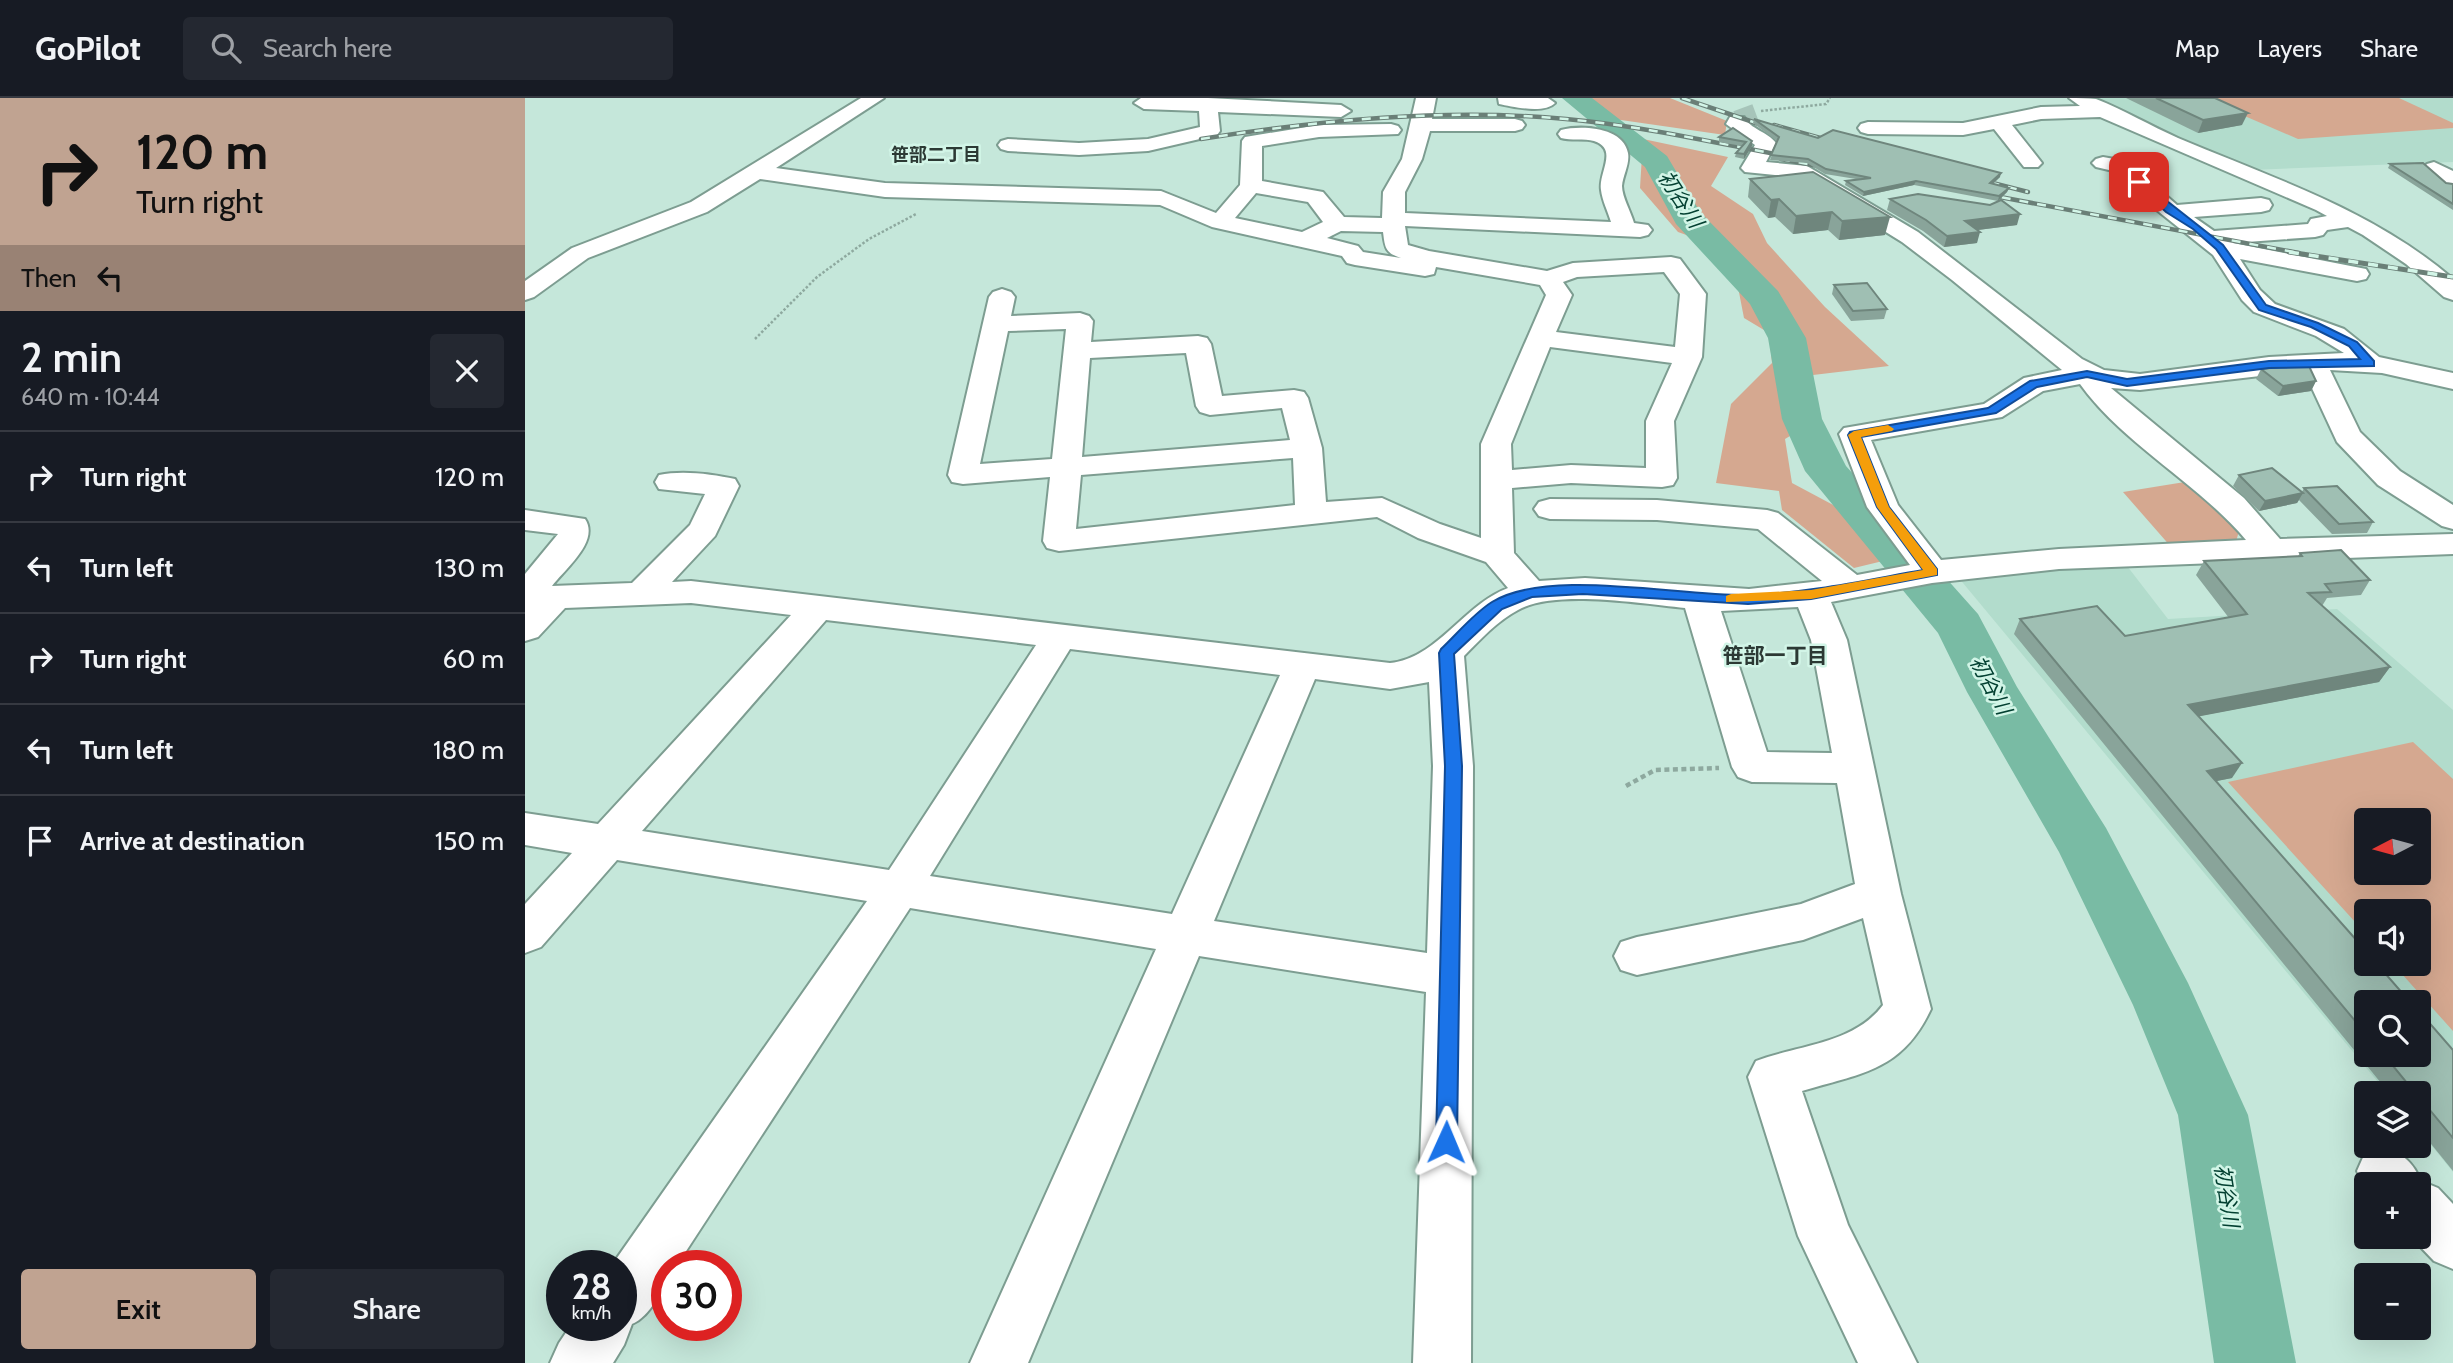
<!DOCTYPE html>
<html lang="en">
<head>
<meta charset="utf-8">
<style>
  :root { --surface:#171b24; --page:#242831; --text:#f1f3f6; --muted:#9ea1a6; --line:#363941; --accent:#c0a391 }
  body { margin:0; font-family:Cabin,"Noto Sans JP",sans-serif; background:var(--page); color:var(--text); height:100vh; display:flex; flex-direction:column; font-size:26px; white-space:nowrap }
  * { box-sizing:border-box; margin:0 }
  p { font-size:23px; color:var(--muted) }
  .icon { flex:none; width:38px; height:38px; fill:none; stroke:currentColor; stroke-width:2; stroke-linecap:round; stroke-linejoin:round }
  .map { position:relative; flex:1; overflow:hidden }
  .sheet { display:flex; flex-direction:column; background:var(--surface); width:525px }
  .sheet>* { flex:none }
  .guide { background:#c0a391; color:#111; overflow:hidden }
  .needle { width:46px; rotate:264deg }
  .controls { position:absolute; left:1829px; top:710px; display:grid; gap:14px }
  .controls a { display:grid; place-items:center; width:77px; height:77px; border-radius:7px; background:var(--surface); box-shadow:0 7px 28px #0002; font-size:35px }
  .speed { position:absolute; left:21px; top:1152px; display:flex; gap:14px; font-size:35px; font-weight:700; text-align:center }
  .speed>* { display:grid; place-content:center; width:91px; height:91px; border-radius:50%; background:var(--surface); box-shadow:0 7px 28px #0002; line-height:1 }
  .speed small { font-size:18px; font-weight:400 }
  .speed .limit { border:10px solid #d22; background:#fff; color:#111 }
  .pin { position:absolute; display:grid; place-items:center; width:60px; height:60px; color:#fff; margin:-30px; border-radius:14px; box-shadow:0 4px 10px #0006 }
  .me { position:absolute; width:77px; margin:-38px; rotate:1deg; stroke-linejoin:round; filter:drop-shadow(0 0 5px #0008) }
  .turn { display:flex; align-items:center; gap:24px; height:147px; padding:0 21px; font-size:32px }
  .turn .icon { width:91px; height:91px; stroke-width:2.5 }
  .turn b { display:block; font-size:49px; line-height:60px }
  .then { display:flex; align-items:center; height:66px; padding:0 21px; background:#0003; gap:14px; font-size:26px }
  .round { display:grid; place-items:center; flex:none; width:74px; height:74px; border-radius:7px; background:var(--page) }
  .headline { display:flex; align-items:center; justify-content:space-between; height:119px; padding:0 21px }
  h1 { font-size:42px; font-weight:600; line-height:52px }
  .cta { display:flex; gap:14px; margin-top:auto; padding:14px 21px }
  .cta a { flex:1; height:80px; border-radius:7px; background:var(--accent); color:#111; font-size:28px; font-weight:600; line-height:80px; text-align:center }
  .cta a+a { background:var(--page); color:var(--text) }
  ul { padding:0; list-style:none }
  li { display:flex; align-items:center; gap:21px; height:91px; padding:0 21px; border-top:2px solid var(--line) }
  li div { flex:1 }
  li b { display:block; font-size:26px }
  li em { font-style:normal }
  header { display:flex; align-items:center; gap:42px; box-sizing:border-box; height:98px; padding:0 35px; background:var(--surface); border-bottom:2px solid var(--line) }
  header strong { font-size:33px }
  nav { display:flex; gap:38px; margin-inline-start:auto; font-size:24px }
  .search { width:490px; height:63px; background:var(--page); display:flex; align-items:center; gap:18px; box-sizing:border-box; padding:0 24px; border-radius:7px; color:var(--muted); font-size:26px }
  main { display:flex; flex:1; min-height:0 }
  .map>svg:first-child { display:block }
  .built { fill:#b2dccc; fill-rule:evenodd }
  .green { fill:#d5a890; fill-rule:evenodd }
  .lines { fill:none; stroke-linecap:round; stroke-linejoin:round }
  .river { fill:#79bba4; fill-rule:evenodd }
  .minor-tunnel { stroke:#a6c4b9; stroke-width:21; stroke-dasharray:21 10; stroke-linecap:butt }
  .minor-casing { stroke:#7d9d91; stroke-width:4 }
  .path-far1 { stroke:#8ea99f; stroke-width:2.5; stroke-dasharray:2.5 2; stroke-linecap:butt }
  .path { stroke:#8ea99f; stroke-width:4.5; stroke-dasharray:5 3.5; stroke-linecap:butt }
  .minor { fill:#fff; fill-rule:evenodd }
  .rail-far1-casing { stroke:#6a7f77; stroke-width:4.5 }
  .rail-casing { stroke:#6a7f77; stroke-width:5 }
  .rail-far1 { stroke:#d2f5e7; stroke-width:2.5; stroke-dasharray:9; stroke-linecap:butt }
  .rail { stroke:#d2f5e7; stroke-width:3.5; stroke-dasharray:10; stroke-linecap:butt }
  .wall { fill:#89a49a }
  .shaded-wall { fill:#6f867d }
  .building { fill:#9fbfb3; stroke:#6f867d; stroke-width:2 }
  .route { fill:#1a73e8; stroke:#114b97; stroke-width:2 }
  .slow { fill:#f59e0b }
  .labels { text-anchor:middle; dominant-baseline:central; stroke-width:5; stroke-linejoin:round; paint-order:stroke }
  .far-neighbourhood-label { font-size:18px; font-weight:bold; fill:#2c3934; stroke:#d2f5e7 }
  .water-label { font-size:21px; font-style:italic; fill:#034031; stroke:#d2f5e7 }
  .neighbourhood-label { font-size:21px; font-weight:bold; fill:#2c3934; stroke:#d2f5e7 }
</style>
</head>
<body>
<header>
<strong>GoPilot</strong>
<div class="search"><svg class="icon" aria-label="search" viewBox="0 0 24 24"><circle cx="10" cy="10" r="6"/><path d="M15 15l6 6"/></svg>Search here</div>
<nav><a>Map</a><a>Layers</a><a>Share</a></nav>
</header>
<main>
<section class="sheet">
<div class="guide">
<div class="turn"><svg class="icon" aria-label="right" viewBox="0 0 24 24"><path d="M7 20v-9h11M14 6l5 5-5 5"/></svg><div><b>120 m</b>Turn right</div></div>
<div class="then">Then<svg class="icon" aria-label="left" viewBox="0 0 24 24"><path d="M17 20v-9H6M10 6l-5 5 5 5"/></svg></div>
</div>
<div class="headline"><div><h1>2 min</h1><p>640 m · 10:44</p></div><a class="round"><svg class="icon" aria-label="close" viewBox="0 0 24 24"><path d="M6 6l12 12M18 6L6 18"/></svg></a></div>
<ul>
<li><svg class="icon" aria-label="right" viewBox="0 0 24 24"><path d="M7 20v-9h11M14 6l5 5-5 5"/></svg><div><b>Turn right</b></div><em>120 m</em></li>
<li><svg class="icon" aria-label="left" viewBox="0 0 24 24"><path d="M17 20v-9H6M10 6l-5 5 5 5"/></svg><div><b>Turn left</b></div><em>130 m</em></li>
<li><svg class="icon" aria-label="right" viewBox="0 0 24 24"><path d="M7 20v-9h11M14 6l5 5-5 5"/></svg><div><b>Turn right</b></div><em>60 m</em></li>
<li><svg class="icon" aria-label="left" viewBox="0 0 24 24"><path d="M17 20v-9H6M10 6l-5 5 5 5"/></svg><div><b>Turn left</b></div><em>180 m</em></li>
<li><svg class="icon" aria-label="arrive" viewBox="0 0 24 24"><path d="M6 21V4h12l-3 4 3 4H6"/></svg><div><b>Arrive at destination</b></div><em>150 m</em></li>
</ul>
<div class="cta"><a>Exit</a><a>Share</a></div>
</section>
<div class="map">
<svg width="1928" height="1265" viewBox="0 0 1928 1265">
  <rect width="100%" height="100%" fill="#c5e7da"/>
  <g class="built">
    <path d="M1563,0H1928V64L1726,72Z"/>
    <path d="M1599,464L1643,521L1812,511L1928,612V1074L1894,1032V996H1863L1433,479ZM1841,723H1894V775H1841ZM1841,814H1894V866H1841ZM1841,905H1894V957H1841Z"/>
  </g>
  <g class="green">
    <path d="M1063,0H1145L1202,23L1200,37L1089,21Z"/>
    <path d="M1678,0H1874L1928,25V30L1773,41Z"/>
    <path d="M1118,41L1203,59L1186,88L1228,116L1242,145L1300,209L1364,268L1288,277L1290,323L1260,341L1267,385L1312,409L1362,462L1329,470L1257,412L1254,393L1191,385L1206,306L1247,265L1244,235L1219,220L1206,153L1153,134L1115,90Z"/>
    <path d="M1666,383L1716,426L1710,447L1647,450L1598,394Z"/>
    <path d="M1888,644L1928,681V933L1868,866H1894V814H1841V836L1703,684ZM1841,723H1894V775H1841Z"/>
  </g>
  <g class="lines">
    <path class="river" d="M1037,0H1067L1142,58L1175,114L1253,193L1281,240L1297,321L1321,368L1453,516L1492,589L1581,730L1663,885L1723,1017L1771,1265H1689L1653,1017L1608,907L1534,754L1442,594L1413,535L1280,373L1257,321L1243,240L1225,206L1151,126L1120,69Z"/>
    <path class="minor-tunnel" d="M1212,23L1231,16"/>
    <defs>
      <g id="minor">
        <path d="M336,0H359L251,70L360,85L636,93L691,115L715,87L717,43L720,39L794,27L866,26L873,28L876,32L873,36L794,39L737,48V83L798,94L819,119L857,120L858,94L877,61L891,0H911L907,21H990L997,23L1000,27L997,31L990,33H905L897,61L880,94V115L1086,124C1083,114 1077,102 1076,92C1073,75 1094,51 1069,43C1059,40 1046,43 1036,40L1033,36L1036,32C1057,27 1098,29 1103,55C1105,66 1098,77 1097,88C1097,99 1106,114 1109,125L1123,127L1127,132L1123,137L1115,139L880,128L883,147L904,153L1022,173L1048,165L1146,159L1155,161L1181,196L1177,259L1149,323L1152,380L1148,387L1137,389L1046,385L987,390L989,455L1014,483L1060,480L1224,491L1297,483L1233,431L1132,422L1025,421L1014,418L1009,411L1014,404L1025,401L1132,402L1242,412L1253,415L1332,477L1385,467L1342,409L1314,336L1319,330L1459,306L1499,280L1537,272L1427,182L1377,144L1327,113L1269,79L1220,74L1216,70L1230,47L1201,26L1205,19H1219C1225,31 1243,34 1251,45L1241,64L1282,68L1393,134L1557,261L1579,272L1615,276L1744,259L1819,255L1791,238L1729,214L1717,202L1688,157L1624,106L1614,96L1601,76L1571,69L1567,65L1571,61L1578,59L1618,66L1629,87L1652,107L1736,100L1744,102L1747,107L1744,112L1736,114L1669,119L1689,133L1783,126L1786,121L1802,118L1791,112L1575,19L1516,21L1487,27L1517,65L1513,69H1499L1469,31L1438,37L1343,36L1336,34L1333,30L1336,26L1343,24L1438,25L1516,9L1555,8L1544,0C1553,0 1563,0 1571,1C1599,12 1626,28 1653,40C1750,81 1848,112 1928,181V202L1919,199L1881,166L1838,137L1823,129L1802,132L1798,137L1790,139L1708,145L1841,171L1844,176L1841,181L1832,183L1715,161L1735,192L1750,206L1819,231L1854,259L1928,275V291L1857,275L1805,272L1835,334L1875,373L1928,407V431L1917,428L1853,387L1812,344L1779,273L1615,292L1586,290L1719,400L1755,441L1928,436V456L1534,471L1407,485L1306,504L1322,542L1376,796L1406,911C1377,973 1337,975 1277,993L1323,1127L1392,1265H1333L1273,1138L1223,979L1231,963C1273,947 1329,946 1358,907L1338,820L1278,842L1112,877L1096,872L1089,858L1096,844L1112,839L1276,806L1330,786L1312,685L1227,684L1213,679L1207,669L1160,510C1117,506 1030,491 993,512C972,523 956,541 939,558L948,668L946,1265H888L901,894L674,858L503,1265H445L631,851L385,810L152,1167H142C142,1187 126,1218 107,1226L99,1247L88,1265H25L34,1245L46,1227H96V1167H87L342,803L92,762L16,849L0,855V806L47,755L0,747V715L73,726L266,517L166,505L40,510L13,539L0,543V476L33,436L0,432V412L60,421C75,443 40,471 27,488L107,485L165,427L180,396L134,391L130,384L134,377C157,372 187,376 210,381L214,388L190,438L147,484L166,483L865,565C913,560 938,507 983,490L961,464L893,440L852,419L534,453L522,450L518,443L525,379L438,386L427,384L423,377L464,199L468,194L477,191L486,194L490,199L486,218L555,215L564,218L568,223L566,244L673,238L682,240L686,246L697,298L769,292L779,294L783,300L797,350L801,404L857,400L915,426L956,440V346L1021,197L1015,187L911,169L909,176L900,178L830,167L822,165L817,158L687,129L635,107L360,99L235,81L182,114L63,160L9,199L0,202V183L47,150L166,104ZM731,95L783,104L798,124L777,134L710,120ZM816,133L858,134C860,149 860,155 876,160L838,154L833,148L802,140ZM1139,174L1155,196L1150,249L1031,234L1047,197L1038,184L1052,179ZM541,231L527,361L455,366L483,233ZM1025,249L1147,265L1121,323V370L1046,367L987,372L986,346ZM661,255L671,308L675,314L685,317L757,310L765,342L557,359L565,260ZM1555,286C1599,347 1672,384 1721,442L1534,451L1416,462L1373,407L1346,342L1477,319L1518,293ZM768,360L770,407L551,431L556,377ZM1273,509L1286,542L1307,655L1242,654L1196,513ZM301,522L511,547L364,772L117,733ZM545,551L755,577L647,816L405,778ZM790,581L865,591L904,584L908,668L902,855L689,823Z"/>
        <path d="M616,0H683L816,7L826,13L816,19L693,14L695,33L692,37L623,53L554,57L483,53L476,51L473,47L476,43L483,41L554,45L623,41L675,29L674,13L619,11L609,5Z"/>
        <path d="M973,0H1023L1030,5C1020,16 988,9 974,6Z"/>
        <path d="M1909,64L1928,73V88L1920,87L1898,70L1902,66Z"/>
        <path d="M1859,1048C1878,1056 1888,1064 1896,1083L1913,1090L1928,1106V1171L1909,1163L1886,1139H1894V1087H1841L1840,1091L1832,1073L1840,1055Z"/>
      </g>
    </defs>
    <use href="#minor" class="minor-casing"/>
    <g class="path-far1">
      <path d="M1236,13L1301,6L1305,0"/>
      <path d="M230,241L292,179L344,141L391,116"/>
    </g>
    <path class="path" d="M1101,688L1130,672L1194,670"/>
    <use href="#minor" class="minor"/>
    <defs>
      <g id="rail-far1">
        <path d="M1157,0L1246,30"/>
        <path d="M1249,27L1313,45"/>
        <path d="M676,41C797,22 919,10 1041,21C1117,28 1191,45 1266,59"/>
        <path d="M1256,61L1304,70"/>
        <path d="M1448,80L1503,94"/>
        <path d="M1459,96L1774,155"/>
      </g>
      <path id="rail" d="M1764,154L1928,179"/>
    </defs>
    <use href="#rail-far1" class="rail-far1-casing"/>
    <use href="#rail" class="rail-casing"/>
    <use href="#rail-far1" class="rail-far1"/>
    <use href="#rail" class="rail"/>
  </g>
  <g class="wall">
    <path d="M1601,0H1690L1717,27L1673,35Z"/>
    <path d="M1229,21L1293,40L1475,79L1468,86L1484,90L1482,94L1473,103L1389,87L1338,98L1320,87L1321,83L1331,81L1300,76L1282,65L1245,62L1252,43L1228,25Z"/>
    <path d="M1194,39L1227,43V48L1219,61L1210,59L1211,55L1217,48L1194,44Z"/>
    <path d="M1865,66L1921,85L1928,86V112L1863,70Z"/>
    <path d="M1288,74L1360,137L1314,142L1303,132L1268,136L1250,119L1243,120L1223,99L1225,81Z"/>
    <path d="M1365,101L1492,127L1453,132L1452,145L1419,149L1398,133L1362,112Z"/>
    <path d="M1309,187L1362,211L1359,221L1326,223L1307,196Z"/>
    <path d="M1736,271L1791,283L1786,293L1753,298L1731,281Z"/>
    <path d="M1714,377L1777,394L1779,390L1848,424L1842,435L1807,436L1774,402L1772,405L1734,413L1708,388Z"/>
    <path d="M1775,455L1845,482L1836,497L1802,500L1797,508L1865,569L1854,584L1674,618L1707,680L1691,683L1841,905V957H1894L1928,952V1073L1894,1031V996H1865L1489,536L1495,521L1600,538L1704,520L1671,477L1679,463L1773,458Z"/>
  </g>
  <g class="shaded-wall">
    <path d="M1723,15L1717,27L1673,35L1678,22Z"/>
    <path d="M1227,43V48L1219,61V56Z"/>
    <path d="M1476,75L1475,79L1464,89L1465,85Z"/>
    <path d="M1391,83L1389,87L1338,98L1339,94Z"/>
    <path d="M1484,90L1482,94L1473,103L1474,98Z"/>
    <path d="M1254,101L1250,119L1243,120L1246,102Z"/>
    <path d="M1307,114L1303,132L1268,136L1271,118Z"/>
    <path d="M1495,116L1492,127L1437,134L1440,123Z"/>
    <path d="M1365,119L1360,137L1314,142L1317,123Z"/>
    <path d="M1455,134L1452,145L1419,149L1422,138Z"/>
    <path d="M1791,283L1786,293L1753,298L1758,288Z"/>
    <path d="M1778,395L1772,405L1734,413L1740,403Z"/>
    <path d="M1865,569L1854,584L1655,622L1663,607Z"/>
    <path d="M1717,665L1707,680L1672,687L1682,673Z"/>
  </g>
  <g class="building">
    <path d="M1631,0H1690L1723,15L1678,22Z"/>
    <path d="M1229,21L1293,40L1308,32L1476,75L1465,85L1484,90L1474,98L1391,83L1339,94L1321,83L1346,80L1301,71L1283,61L1246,57L1254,39Z"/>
    <path d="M1208,30L1227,43L1219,56L1211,55L1221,44L1194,39Z"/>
    <path d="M1898,65L1921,85L1928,86V106L1865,66Z"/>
    <path d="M1288,74L1365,119L1317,123L1307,114L1271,118L1254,101L1246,102L1225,81Z"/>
    <path d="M1393,96L1465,107L1476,102L1495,116L1440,123L1455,134L1422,138L1401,122L1365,101Z"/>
    <path d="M1342,185L1362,211L1328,213L1309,187Z"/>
    <path d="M1783,266L1791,283L1758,288L1736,271Z"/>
    <path d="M1747,370L1778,395L1740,403L1714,377Z"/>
    <path d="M1812,388L1848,424L1814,426L1779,390Z"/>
    <path d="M1816,452L1845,482L1800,486L1806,494L1783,495L1865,569L1663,607L1717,665L1682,673L1841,853V866H1852L1886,905H1841V936L1495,521L1572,508L1600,538L1722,516L1679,463L1777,458L1775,455Z"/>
    <path d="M1894,913L1928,952V1040L1894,999V996H1891L1859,957H1894Z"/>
  </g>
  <path class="route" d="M1614,81L1698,147L1741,207L1793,225L1832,244L1849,263V268L1744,270L1602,288L1562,279L1512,289L1471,315L1336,339L1364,409L1412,471V477L1286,501L1223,506L1058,496L1007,499L977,511L929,556L937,668L932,1044L929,1051L921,1054L914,1051L911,1044L920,668L914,555L916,551C932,536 948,516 967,504C1025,469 1156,499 1225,497C1283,495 1341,482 1398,472L1352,409L1323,337L1325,334L1463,310L1505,283L1562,273L1602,281L1744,263L1835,261L1824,248L1786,229L1734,212L1691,151L1668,131L1641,114L1611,86L1610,84Z"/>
  <path class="slow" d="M1363,327L1369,331L1367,333L1336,339L1364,409L1412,471V477L1286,501L1201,504V498L1206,496L1286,492L1398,472L1352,409L1323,337L1329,333Z"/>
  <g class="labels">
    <g class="far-neighbourhood-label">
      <text x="411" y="57">笹部二丁目</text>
    </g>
    <g class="water-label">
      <text transform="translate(1156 101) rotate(57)">初谷川</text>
      <text transform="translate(1466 587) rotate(62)">初谷川</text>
      <text transform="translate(1702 1098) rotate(81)">初谷川</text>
    </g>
    <g class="neighbourhood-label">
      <text x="1250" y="557">笹部一丁目</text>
    </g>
  </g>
</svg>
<div class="controls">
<a><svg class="needle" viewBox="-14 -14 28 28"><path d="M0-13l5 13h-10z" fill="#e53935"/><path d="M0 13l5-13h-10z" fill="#9ea1a6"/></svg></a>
<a><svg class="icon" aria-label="sound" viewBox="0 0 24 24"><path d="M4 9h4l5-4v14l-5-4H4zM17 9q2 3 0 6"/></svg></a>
<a><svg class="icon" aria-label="search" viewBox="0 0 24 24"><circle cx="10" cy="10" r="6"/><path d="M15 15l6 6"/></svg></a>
<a><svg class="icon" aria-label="layers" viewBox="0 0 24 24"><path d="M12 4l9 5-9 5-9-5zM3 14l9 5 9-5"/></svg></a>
<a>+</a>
<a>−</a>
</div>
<div class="speed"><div>28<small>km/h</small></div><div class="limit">30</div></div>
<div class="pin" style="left:1614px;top:84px;background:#d93025"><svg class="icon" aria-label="arrive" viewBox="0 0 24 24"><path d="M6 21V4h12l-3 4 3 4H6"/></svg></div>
<svg class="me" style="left:921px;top:1044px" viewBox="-20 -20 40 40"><path d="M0-17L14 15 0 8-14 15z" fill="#1a73e8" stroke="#fff" stroke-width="4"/></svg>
</div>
</main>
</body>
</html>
